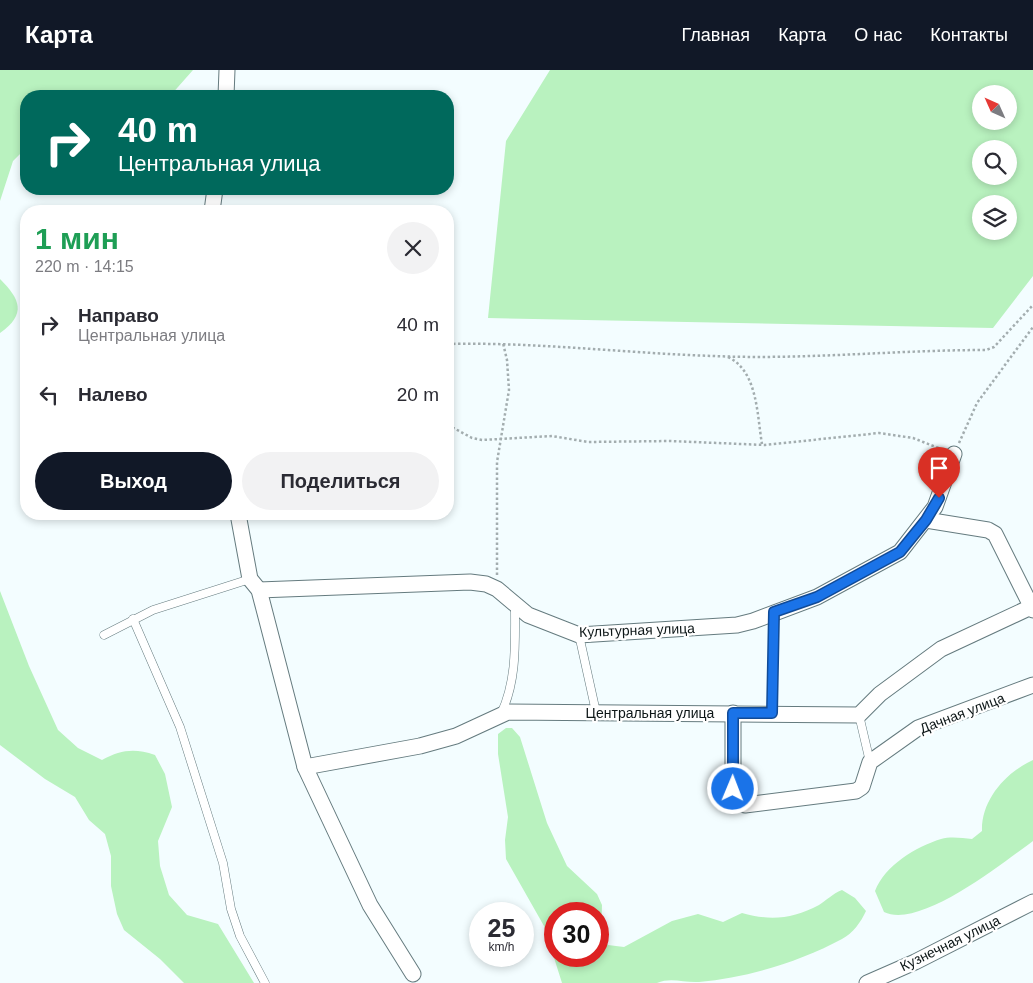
<!DOCTYPE html>
<html lang="ru">
<head>
<meta charset="utf-8">
<style>
  :root { --surface:#fff; --page:#f2f2f3; --text:#2b2b33; --muted:#7c7c81; --accent:#111827 }
  body { margin:0; font-family:Arial,sans-serif; background:var(--page); color:var(--text); height:100vh; display:flex; flex-direction:column; font-size:19px; white-space:nowrap }
  * { box-sizing:border-box; margin:0 }
  p { font-size:16px; color:var(--muted) }
  .icon { flex:none; width:28px; height:28px; fill:none; stroke:currentColor; stroke-width:2; stroke-linecap:round; stroke-linejoin:round }
  .map { position:relative; flex:1; overflow:hidden }
  .details { position:absolute; left:20px; top:135px; width:434px; height:315px; display:flex; flex-direction:column; background:var(--surface); border-radius:20px; box-shadow:0 2px 8px #0003 }
  .details>* { flex:none }
  .top-card { position:absolute; left:20px; top:20px; width:434px; height:105px; border-radius:20px; box-shadow:0 2px 8px #0003; background:#00695c; color:#fff; overflow:hidden }
  .needle { width:32px; rotate:315deg }
  .buttons { position:absolute; left:972px; top:15px; display:grid; gap:10px }
  .buttons a { display:grid; place-items:center; width:45px; height:45px; border-radius:50%; background:var(--surface); box-shadow:0 2px 8px #0003; font-size:25px }
  .speed { position:absolute; left:469px; top:832px; display:flex; gap:10px; font-size:25px; font-weight:700; text-align:center }
  .speed>* { display:grid; place-content:center; width:65px; height:65px; border-radius:50%; background:var(--surface); box-shadow:0 2px 8px #0003; line-height:1 }
  .speed small { font-size:12px; font-weight:400 }
  .speed .limit { border:8px solid #d22; background:#fff; color:#111 }
  .pin { position:absolute; display:grid; place-items:center; width:42px; height:42px; color:#fff; margin:-51px -21px; border-radius:50% 50% 50% 0; rotate:-45deg; box-shadow:0 0 5px #0007 }
  .pin .icon { rotate:45deg }
  .me { position:absolute; width:55px; margin:-28px; rotate:1deg; stroke-linejoin:round; filter:drop-shadow(0 0 4px #0008) }
  .turn { display:flex; align-items:center; gap:18px; height:105px; padding:0 15px; font-size:22px }
  .turn .icon { width:65px; height:65px; stroke-width:2.5 }
  .turn b { display:block; font-size:35px; line-height:42px }
  .round { display:grid; place-items:center; flex:none; width:52px; height:52px; border-radius:26px; background:var(--page) }
  .head { display:flex; align-items:center; justify-content:space-between; height:85px; padding:0 15px }
  h1 { font-size:30px; font-weight:700; line-height:38px; color:#1e9e55 }
  .primary-button { display:flex; gap:10px; margin-top:auto; padding:10px 15px }
  .primary-button a { flex:1; height:58px; border-radius:30px; background:var(--accent); color:#fff; font-size:20px; font-weight:700; line-height:58px; text-align:center }
  .primary-button a+a { background:var(--page); color:var(--text) }
  ul { padding:0; list-style:none }
  li { display:flex; align-items:center; gap:15px; height:70px; padding:0 15px }
  li div { flex:1 }
  li b { display:block; font-size:19px }
  li em { font-style:normal }
  header { display:flex; align-items:center; gap:30px; box-sizing:border-box; height:70px; padding:0 25px; background:var(--accent); color:#fff }
  header strong { font-size:24px }
  nav { display:flex; gap:28px; margin-inline-start:auto; font-size:18px }
  .map>svg:first-child { display:block }
  .green { fill:#b9f2bf; fill-rule:evenodd }
  .lines { fill:none; stroke-linecap:round; stroke-linejoin:round }
  .service-casing { stroke:#657b7f; stroke-width:9 }
  .minor-casing { stroke:#657b7f; stroke-width:17 }
  .path { stroke:#a3adaf; stroke-width:2.5; stroke-dasharray:2.5 2.5; stroke-linecap:butt }
  .service { stroke:#fff; stroke-width:8 }
  .minor { stroke:#fff; stroke-width:15 }
  .route-casing { stroke:#114b97; stroke-width:12 }
  .route { stroke:#1a73e8; stroke-width:9 }
  .labels { text-anchor:middle; dominant-baseline:central; stroke-width:4.5; stroke-linejoin:round; paint-order:stroke }
  .street-label { font-size:14px; fill:#0d1617; stroke:#fff }
</style>
</head>
<body>
<header>
<strong>Карта</strong>
<nav><a>Главная</a><a>Карта</a><a>О нас</a><a>Контакты</a></nav>
</header>
<div class="map">
<svg width="1033" height="913" viewBox="0 0 1033 913">
  <rect width="100%" height="100%" fill="#f3fdff"/>
  <g class="green">
    <path d="M0,0H193L170,26H26V78L13,91L0,131Z"/>
    <path d="M550,0H1033V206L993,258L488,248L506,71ZM981,24H1009V51H981ZM981,79H1009V106H981ZM981,134H1009V161H981Z"/>
    <path d="M0,209C20,229 27,244 0,263Z"/>
    <path d="M0,521L29,596L58,660L78,678L102,690C121,680 134,678 155,685L165,704L172,737L158,771L160,796L169,825L187,845L218,854L254,913H184L160,889L124,860L117,844L111,816V786L105,764L89,750L75,727L45,709L0,675Z"/>
    <path d="M506,658H512L520,667L547,753L567,796L597,824L602,835L601,863L608,875L624,877L672,851L698,844L723,852L742,843C770,851 793,849 819,835C827,830 832,824 842,820L855,828L866,841C861,852 853,863 842,869C799,892 747,908 699,912C684,913 671,907 657,913H562L544,856L506,789L505,770L508,747L498,684V664ZM555,844H598V886H555Z"/>
    <path d="M1033,690V771C1004,792 920,860 884,842L875,821C885,795 916,777 941,769C951,766 962,768 972,769L982,761C981,730 1006,702 1033,690Z"/>
  </g>
  <g class="lines">
    <defs>
      <g id="service">
        <path d="M133,549L180,657L223,793L231,839L240,866L265,913"/>
        <path d="M104,565L153,540L250,509"/>
        <path d="M579,565L596,642"/>
        <path d="M772,643L773,543"/>
        <path d="M501,644C517,610 515,574 515,536"/>
        <path d="M859,645L870,692"/>
      </g>
      <g id="minor">
        <path d="M226,26L227,0"/>
        <path d="M212,141L215,119"/>
        <path d="M238,444L250,509L259,520L305,697L370,835L413,904"/>
        <path d="M926,450L988,460L995,464L1033,540"/>
        <path d="M259,520L470,512L486,514L497,519L528,545L579,565L737,555L753,551L817,527L900,482L935,437L954,384"/>
        <path d="M733,643V719L737,730L745,735L856,721L862,717L870,692L918,658L1033,615"/>
        <path d="M305,697L420,676L456,666L508,642L859,645L880,624L941,579L1031,537"/>
        <path d="M867,913L915,892L1033,832"/>
      </g>
    </defs>
    <use href="#service" class="service-casing"/>
    <use href="#minor" class="minor-casing"/>
    <g class="path">
      <path d="M448,274C536,272 624,283 713,286C804,290 895,280 986,280L994,277L1033,235"/>
      <path d="M728,287C758,301 757,346 762,374"/>
      <path d="M448,355L472,368L482,370L552,366L588,372L670,371L765,375L879,363L913,368L941,379"/>
      <path d="M959,373L977,333L1033,257"/>
      <path d="M497,505V392L509,320L507,290L503,273"/>
    </g>
    <use href="#service" class="service"/>
    <use href="#minor" class="minor"/>
  </g>
  <g class="lines">
    <defs>
      <path id="route" d="M733,719V643H772L774,542L817,527L900,482L926,450L939,428"/>
    </defs>
    <use href="#route" class="route-casing"/>
    <use href="#route" class="route"/>
  </g>
  <g class="labels">
    <g class="street-label">
      <text transform="translate(637 560) rotate(-2)">Культурная улица</text>
      <text x="650" y="643">Центральная улица</text>
      <text transform="translate(962 643) rotate(-21)">Дачная улица</text>
      <text transform="translate(950 873) rotate(-26)">Кузнечная улица</text>
    </g>
  </g>
</svg>
<div class="buttons">
<a><svg class="needle" viewBox="-14 -14 28 28"><path d="M0-13l5 13h-10z" fill="#e53935"/><path d="M0 13l5-13h-10z" fill="#7c7c81"/></svg></a>
<a><svg class="icon" aria-label="search" viewBox="0 0 24 24"><circle cx="10" cy="10" r="6"/><path d="M15 15l6 6"/></svg></a>
<a><svg class="icon" aria-label="layers" viewBox="0 0 24 24"><path d="M12 4l9 5-9 5-9-5zM3 14l9 5 9-5"/></svg></a>
</div>
<div class="speed"><div>25<small>km/h</small></div><div class="limit">30</div></div>
<div class="pin" style="left:939px;top:428px;background:#d93025"><svg class="icon" aria-label="arrive" viewBox="0 0 24 24"><path d="M6 21V4h12l-3 4 3 4H6"/></svg></div>
<svg class="me" style="left:733px;top:719px" viewBox="-20 -20 40 40"><circle r="17" fill="#1a73e8" stroke="#fff" stroke-width="3"/><path d="M0-11L8 9 0 5-8 9z" fill="#fff"/></svg>
<div class="top-card">
<div class="turn"><svg class="icon" aria-label="right" viewBox="0 0 24 24"><path d="M7 20v-9h11M14 6l5 5-5 5"/></svg><div><b>40 m</b>Центральная улица</div></div>
</div>
<section class="details">
<div class="head"><div><h1>1 мин</h1><p>220 m · 14:15</p></div><a class="round"><svg class="icon" aria-label="close" viewBox="0 0 24 24"><path d="M6 6l12 12M18 6L6 18"/></svg></a></div>
<ul>
<li><svg class="icon" aria-label="right" viewBox="0 0 24 24"><path d="M7 20v-9h11M14 6l5 5-5 5"/></svg><div><b>Направо</b><p>Центральная улица</p></div><em>40 m</em></li>
<li><svg class="icon" aria-label="left" viewBox="0 0 24 24"><path d="M17 20v-9H6M10 6l-5 5 5 5"/></svg><div><b>Налево</b></div><em>20 m</em></li>
</ul>
<div class="primary-button"><a>Выход</a><a>Поделиться</a></div>
</section>
</div>
</body>
</html>
